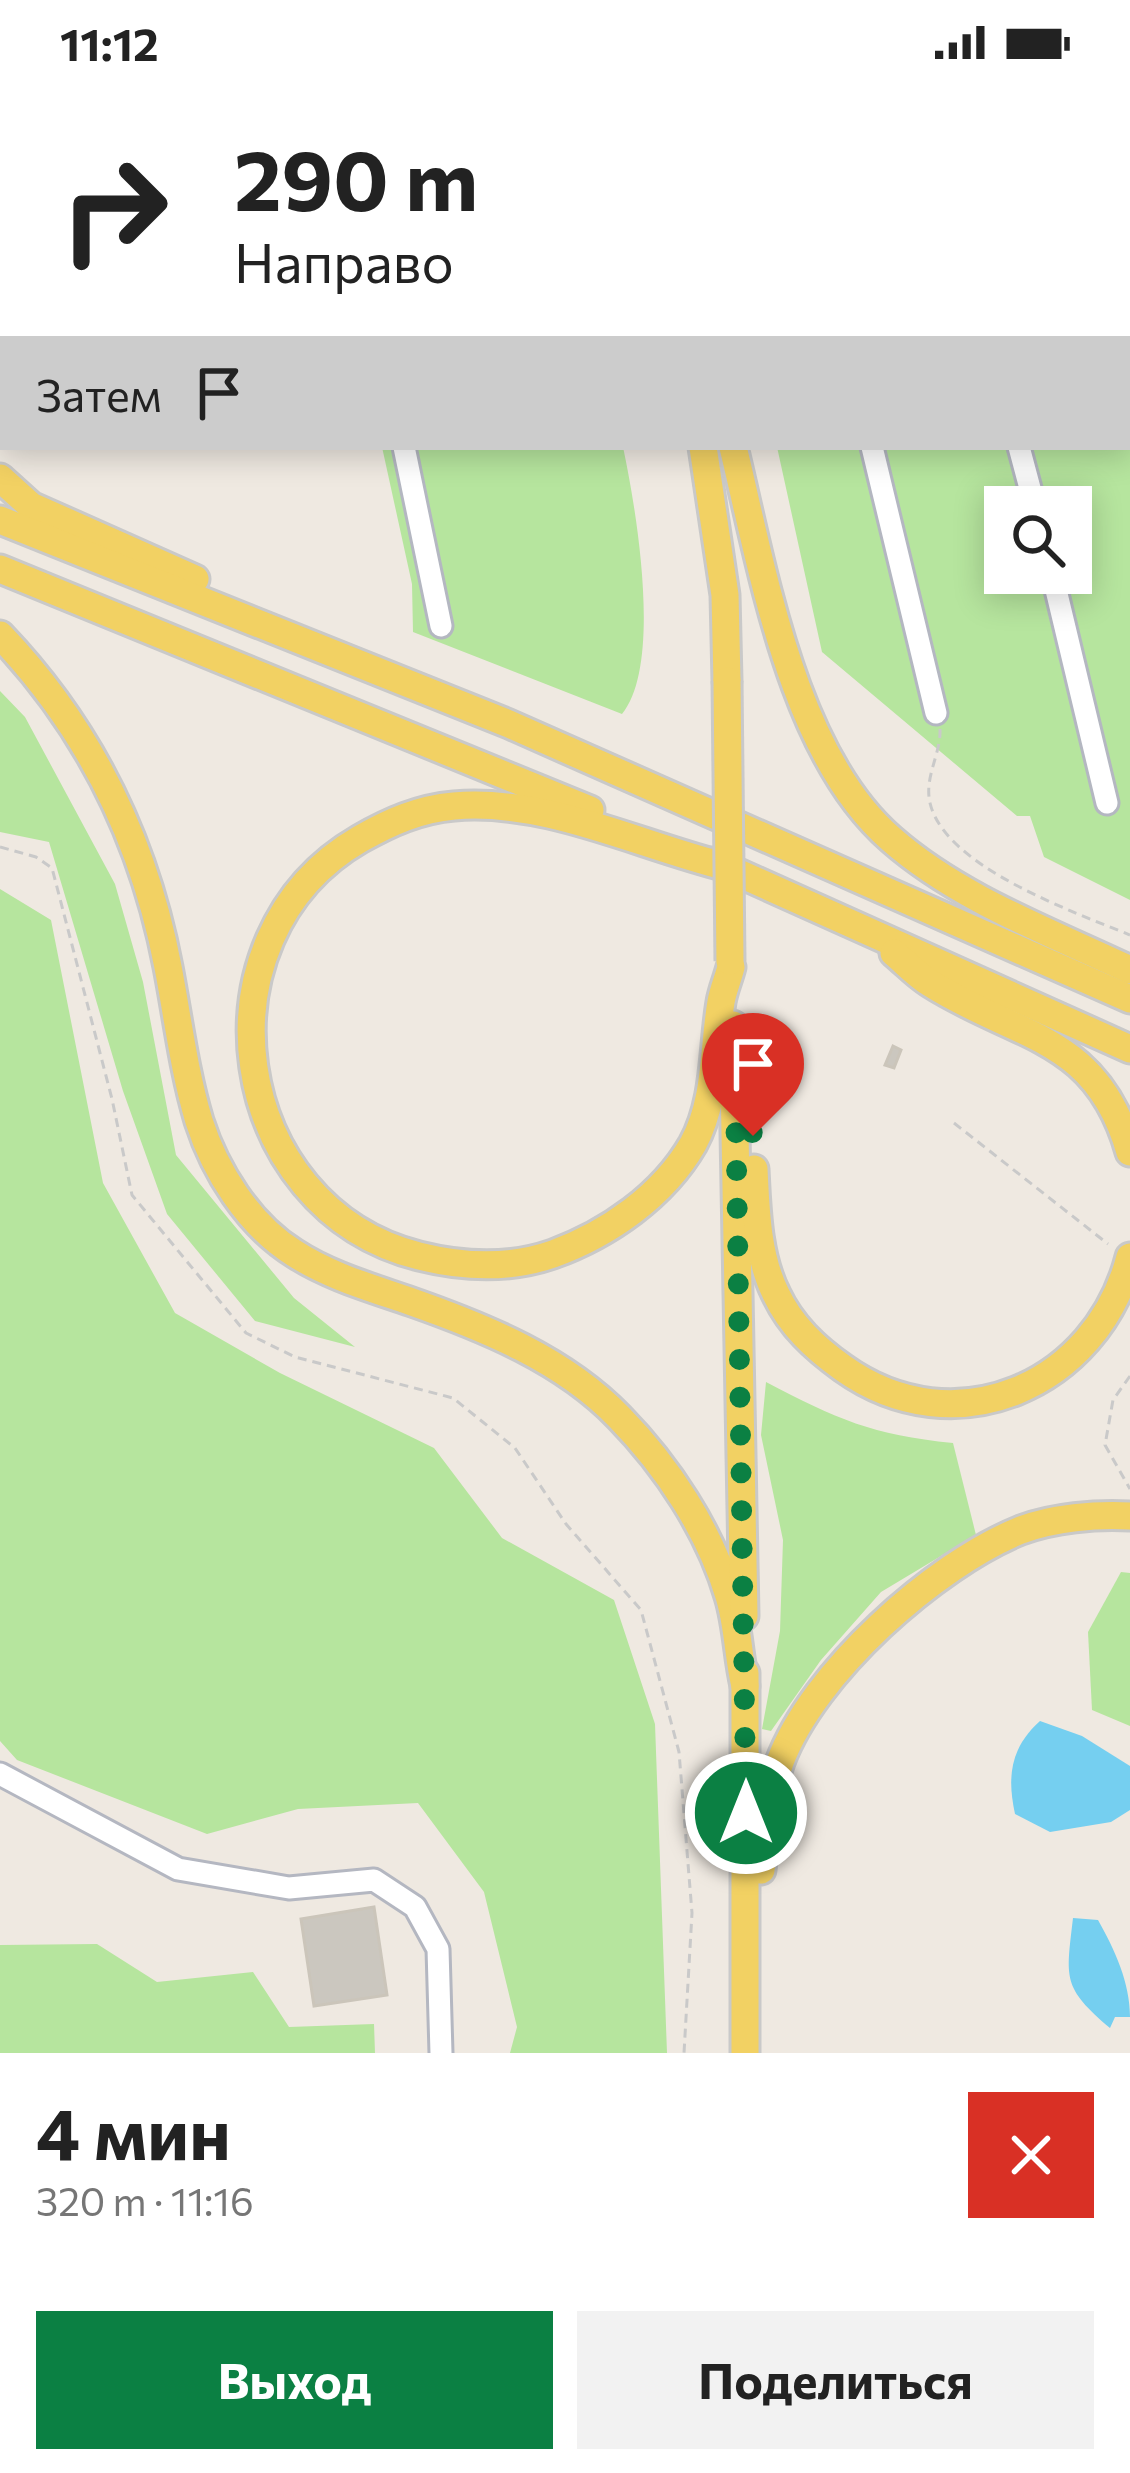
<!DOCTYPE html>
<html lang="ru">
<head>
<meta charset="utf-8">
<style>
  :root { --surface:#fff; --page:#f2f2f2; --text:#222; --muted:#767676; --accent:#0b8043 }
  body { margin:0; font-family:Commissioner,sans-serif; background:var(--page); color:var(--text); height:100vh; display:flex; flex-direction:column; font-size:45px; white-space:nowrap }
  * { box-sizing:border-box; margin:0 }
  p { font-size:39px; color:var(--muted) }
  .icon { flex:none; width:66px; height:66px; fill:none; stroke:currentColor; stroke-width:2; stroke-linecap:round; stroke-linejoin:round }
  .map { position:relative; height:1969px; overflow:hidden }
  .sheet { display:flex; flex-direction:column; background:var(--surface); flex:1 }
  .sheet>* { flex:none }
  .hud { position:absolute; left:0px; top:0px; width:1131px; height:366px; box-shadow:0 6px 30px #0003; background:#fff; color:var(--text); overflow:hidden }
  .fabs { position:absolute; left:984px; top:402px; display:grid; gap:24px }
  .fabs a { display:grid; place-items:center; width:108px; height:108px; border-radius:0px; background:var(--surface); box-shadow:0 6px 30px #0003; font-size:60px }
  .pin { position:absolute; display:grid; place-items:center; width:102px; height:102px; color:#fff; margin:-123px -51px; border-radius:50% 50% 50% 0; rotate:-45deg; box-shadow:0 0 12px #0007 }
  .pin .icon { rotate:45deg }
  .me { position:absolute; width:132px; margin:-66px; rotate:0deg; stroke-linejoin:round; filter:drop-shadow(0 0 9px #0008) }
  .turn { display:flex; align-items:center; gap:42px; height:252px; padding:0 36px; font-size:54px }
  .turn .icon { width:156px; height:156px; stroke-width:2.5 }
  .turn b { display:block; font-size:84px; line-height:102px }
  .then { display:flex; align-items:center; height:114px; padding:0 36px; background:#0003; gap:24px; font-size:45px }
  .round { display:grid; place-items:center; flex:none; width:126px; height:126px; border-radius:0px; background:var(--page) }
  .overview { display:flex; align-items:center; justify-content:space-between; height:204px; padding:0 36px }
  h1 { font-size:72px; font-weight:700; line-height:90px }
  .cta { display:flex; gap:24px; margin-top:auto; padding:24px 36px }
  .cta a { flex:1; height:138px; border-radius:0px; background:var(--accent); color:#fff; font-size:48px; font-weight:700; line-height:138px; text-align:center }
  .cta a+a { background:var(--page); color:var(--text) }
  .status { display:flex; justify-content:space-between; align-items:center; height:84px; padding:0 60px; background:var(--surface); direction:ltr }
  .status svg { height:33px; fill:currentColor }
  .map>svg:first-child { display:block }
  .green { fill:#b6e59e; fill-rule:evenodd }
  .water { fill:#75cff0 }
  .building { fill:#cbc7bf; stroke:#cbc5ba; stroke-width:3 }
  .lines { fill:none; stroke-linecap:round; stroke-linejoin:round }
  .minor-casing { stroke:#b4b7c1; stroke-width:27 }
  .major-casing { stroke:#c9c9c9; stroke-width:33 }
  .path { stroke:#c9c9c9; stroke-width:3; stroke-dasharray:9 6; stroke-linecap:butt }
  .minor { stroke:#fff; stroke-width:21 }
  .major { stroke:#f2d163; stroke-width:27 }
  .major-bridge-casing { stroke:#c9c9c9; stroke-width:33; stroke-linecap:butt }
  .major-bridge { stroke:#f2d163; stroke-width:27 }
  .route { stroke:#0b8043; stroke-width:21; stroke-dasharray:0 37.8 }
</style>
</head>
<body>
<div class="status"><b>11:12</b><svg viewBox="0 0 49 12"><path d="M0 12V9h3v3zM5 12V6h3v6zM10 12V3h3v9zM15 12V0h3v12zM26 1h20v11H26zM47 4h2v5h-2z"/></svg></div>
<div class="map">
<svg width="1130" height="1969" viewBox="0 0 1130 1969">
  <rect width="100%" height="100%" fill="#efe9e1"/>
  <g class="green">
    <path d="M297,0H535L536,3H297Z"/>
    <path d="M655,0H1130V816L1044,773L1030,732H1017L822,568L777,363H1128V3ZM1005,423H1071V489H1005Z"/>
    <path d="M382,363H623C636,424 663,580 622,630L413,548L412,500Z"/>
    <path d="M0,607L25,633L115,800L143,898L176,1071L294,1214L355,1263L255,1237L167,1130L123,1007L49,758L0,748Z"/>
    <path d="M0,805L51,836L103,1099L175,1229L280,1289L434,1364L502,1454L614,1516L655,1640L667,1969H510L517,1943L484,1808L418,1719L298,1725L207,1750L17,1676L0,1657Z"/>
    <path d="M766,1298C837,1335 872,1351 953,1359L976,1451L881,1508L821,1576L771,1647L762,1645L780,1547L783,1456L761,1351Z"/>
    <path d="M1121,1488L1130,1489V1642L1092,1626L1088,1548Z"/>
    <path d="M97,1860L157,1898L253,1888L289,1943L374,1940L375,1969H0V1861Z"/>
  </g>
  <g class="water">
    <path d="M1040,1637L1082,1652L1130,1682V1726L1111,1738L1050,1748L1015,1730C1007,1693 1010,1664 1040,1637Z"/>
    <path d="M1073,1834L1098,1836C1115,1866 1130,1899 1130,1933H1115L1110,1944C1062,1903 1066,1895 1073,1834Z"/>
  </g>
  <g class="building">
    <path d="M893,962L901,966L894,984L885,981Z"/>
    <path d="M374,1823L387,1911L314,1922L301,1835Z"/>
  </g>
  <g class="lines">
    <defs>
      <g id="minor">
        <path d="M320,0L321,3"/>
        <path d="M745,0L746,3"/>
        <path d="M900,0L901,3"/>
        <path d="M1059,0V3"/>
        <path d="M404,363L441,542"/>
        <path d="M872,363L936,629"/>
        <path d="M1019,363L1035,423"/>
        <path d="M1052,489L1107,719"/>
        <path d="M0,1690L178,1785L289,1804L374,1796L415,1823L438,1865L441,1969"/>
      </g>
      <g id="major">
        <path d="M630,0L631,3"/>
        <path d="M703,363L725,511L727,597"/>
        <path d="M733,363C763,486 792,669 891,755C958,814 1050,848 1130,886"/>
        <path d="M0,394L31,422L195,495"/>
        <path d="M0,436L509,640L1130,915"/>
        <path d="M0,485L590,726"/>
        <path d="M0,551C89,644 144,757 168,883C178,935 184,987 199,1037C215,1087 248,1140 294,1169C329,1192 372,1204 412,1218C486,1244 564,1276 619,1333C667,1382 710,1447 729,1512C738,1541 738,1573 745,1602"/>
        <path d="M714,778L1130,965"/>
        <path d="M727,783C638,761 546,714 454,722C419,725 390,738 360,755C189,854 228,1124 419,1172C463,1183 510,1185 553,1170C608,1150 663,1112 693,1060C717,1016 713,965 721,918C723,906 728,895 731,883"/>
        <path d="M894,869C906,879 917,891 930,899C1018,955 1097,951 1130,1068"/>
        <path d="M733,941L744,1532"/>
        <path d="M754,1085C756,1126 757,1172 776,1210C791,1242 815,1264 843,1284C955,1364 1097,1302 1130,1173"/>
        <path d="M745,1589V1969"/>
        <path d="M761,1786C765,1750 768,1712 780,1678C813,1589 934,1481 1021,1446C1053,1434 1096,1430 1130,1432"/>
      </g>
    </defs>
    <use href="#minor" class="minor-casing"/>
    <use href="#major" class="major-casing"/>
    <g class="path">
      <path d="M940,645C941,670 924,693 930,719C945,783 1074,828 1130,851"/>
      <path d="M0,763L36,773L52,784L112,1015L132,1111L246,1249L295,1273L453,1314L515,1364L566,1440L641,1526L679,1668L692,1829L684,1969"/>
      <path d="M954,1039L1108,1160"/>
      <path d="M1130,1292L1113,1316L1105,1361L1130,1405"/>
    </g>
    <use href="#minor" class="minor"/>
    <use href="#major" class="major"/>
    <defs>
      <path id="major-bridge" d="M727,597L730,877"/>
    </defs>
    <use href="#major-bridge" class="major-bridge-casing"/>
    <use href="#major-bridge" class="major-bridge"/>
  </g>
  <g class="lines">
    <path class="route" d="M746,1729L735,974L753,1052"/>
  </g>
</svg>
<div class="fabs">
<a><svg class="icon" aria-label="search" viewBox="0 0 24 24"><circle cx="10" cy="10" r="6"/><path d="M15 15l6 6"/></svg></a>
</div>
<div class="pin" style="left:753px;top:1052px;background:#d93025"><svg class="icon" aria-label="arrive" viewBox="0 0 24 24"><path d="M6 21V4h12l-3 4 3 4H6"/></svg></div>
<svg class="me" style="left:746px;top:1729px" viewBox="-20 -20 40 40"><circle r="17" fill="#0b8043" stroke="#fff" stroke-width="3"/><path d="M0-11L8 9 0 5-8 9z" fill="#fff"/></svg>
<div class="hud">
<div class="turn"><svg class="icon" aria-label="right" viewBox="0 0 24 24"><path d="M7 20v-9h11M14 6l5 5-5 5"/></svg><div><b>290 m</b>Направо</div></div>
<div class="then">Затем<svg class="icon" aria-label="arrive" viewBox="0 0 24 24"><path d="M6 21V4h12l-3 4 3 4H6"/></svg></div>
</div>
</div>
<section class="sheet">
<div class="overview"><div><h1>4 мин</h1><p>320 m · 11:16</p></div><a class="round" style="background:#d93025;color:#fff"><svg class="icon" aria-label="close" viewBox="0 0 24 24"><path d="M6 6l12 12M18 6L6 18"/></svg></a></div>
<div class="cta"><a>Выход</a><a>Поделиться</a></div>
</section>
</body>
</html>
